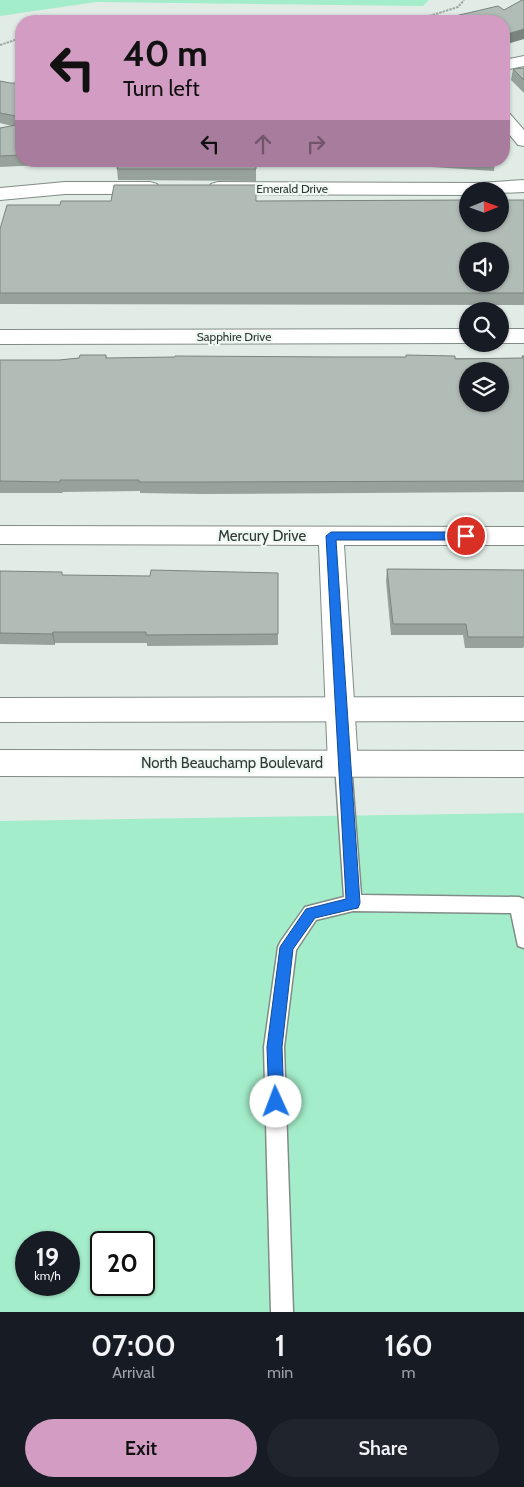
<!DOCTYPE html>
<html lang="en">
<head>
<meta charset="utf-8">
<style>
  :root { --surface:#171b24; --page:#20242c; --text:#f1f3f6; --muted:#9ea1a6; --accent:#d29cc3 }
  body { margin:0; font-family:Cabin,sans-serif; background:var(--page); color:var(--text); height:100vh; display:flex; flex-direction:column; font-size:19px; white-space:nowrap }
  * { box-sizing:border-box; margin:0 }
  p { font-size:16px; color:var(--muted) }
  .icon { flex:none; width:28px; height:28px; fill:none; stroke:currentColor; stroke-width:2; stroke-linecap:round; stroke-linejoin:round }
  .map { position:relative; height:1312px; overflow:hidden }
  .drawer { display:flex; flex-direction:column; background:var(--surface); flex:1 }
  .drawer>* { flex:none }
  .banner { position:absolute; left:15px; top:15px; width:495px; height:152px; border-radius:20px; box-shadow:0 1px 4px #0004; background:#d29cc3; color:#111; overflow:hidden }
  .needle { width:32px; rotate:89deg }
  .fabs { position:absolute; left:459px; top:182px; display:grid; gap:10px }
  .fabs a { display:grid; place-items:center; width:50px; height:50px; border-radius:50%; background:var(--surface); box-shadow:0 1px 4px #0004; font-size:25px }
  .speed { position:absolute; left:15px; top:1231px; display:flex; gap:10px; font-size:25px; font-weight:700; text-align:center }
  .speed>* { display:grid; place-content:center; width:65px; height:65px; border-radius:50%; background:var(--surface); box-shadow:0 1px 4px #0004; line-height:1 }
  .speed small { font-size:12px; font-weight:400 }
  .speed .limit { border:2px solid #111; border-radius:8px; background:#fff; color:#111 }
  .pin { position:absolute; display:grid; place-items:center; width:42px; height:42px; color:#fff; margin:-21px; border:2px solid #fff; border-radius:50%; box-shadow:0 1px 5px #0007 }
  .me { position:absolute; width:55px; margin:-28px; rotate:358deg; stroke-linejoin:round; filter:drop-shadow(0 0 4px #0008) }
  .turn { display:flex; align-items:center; gap:18px; height:105px; padding:0 25px; font-size:22px }
  .turn .icon { width:65px; height:65px; stroke-width:2.5 }
  .turn b { display:block; font-size:35px; line-height:42px }
  .lanes { display:flex; align-items:center; height:48px; padding:0 25px; background:#0003; justify-content:center; gap:25px; direction:ltr }
  .lanes .off { opacity:.35 }
  .eta { display:flex; justify-content:space-evenly; align-items:center; height:85px; text-align:center }
  .eta b { font-size:30px; font-weight:600; line-height:35px }
  .cta { display:flex; gap:10px; margin-top:auto; padding:10px 25px }
  .cta a { flex:1; height:58px; border-radius:30px; background:var(--accent); color:#111; font-size:20px; font-weight:600; line-height:58px; text-align:center }
  .cta a+a { background:var(--page); color:var(--text) }
  .map>svg:first-child { display:block }
  .green { fill:#a4edca; fill-rule:evenodd }
  .lines { fill:none; stroke-linecap:round; stroke-linejoin:round }
  .lane-casing { stroke:#828c87; stroke-width:3 }
  .street-casing { stroke:#828c87; stroke-width:2 }
  .secondary-casing { stroke:#828c87; stroke-width:2 }
  .path { stroke:#9fa8a3; stroke-width:2; stroke-dasharray:2.5 1; stroke-linecap:butt }
  .lane { fill:#fff; fill-rule:evenodd }
  .street { fill:#fff; fill-rule:evenodd }
  .secondary { fill:#fff; fill-rule:evenodd }
  .wall { fill:#98a29d }
  .shaded-wall { fill:#7c847f }
  .building { fill:#b1bcb6; stroke:#7c847f; fill-rule:evenodd }
  .route { fill:#1a73e8; stroke:#114b97 }
  .labels { text-anchor:middle; dominant-baseline:central; stroke-width:4.5; stroke-linejoin:round; paint-order:stroke }
  .far-street-label { font-size:12px; fill:#333735; stroke:#eef9f3 }
  .street-label { font-size:15px; fill:#333735; stroke:#eef9f3 }
</style>
</head>
<body>
<div class="map">
<svg width="524" height="1312" viewBox="0 0 524 1312">
  <rect width="100%" height="100%" fill="#e1ece6"/>
  <g class="green">
    <path d="M0,0H429L423,6L96,2L0,16Z"/>
    <path d="M524,813V1312H0V821ZM26,1242H69V1285H26ZM101,1242H144V1285H101Z"/>
  </g>
  <g class="lines">
    <defs>
      <path id="lane" d="M343,757L349,759L351,764L361,895L519,897L524,899V948L518,946L511,913L353,911L316,920L296,950L284,1047L293,1312H271L264,1047L278,947L281,941L305,907L344,897L335,764L337,759Z"/>
      <g id="street">
        <path d="M524,56V66L504,70V60Z"/>
        <path d="M504,113L510,114L524,130V146L518,145L504,128Z"/>
        <path d="M524,180V192L500,193V191H468V195L218,194L211,192L209,188L211,184L218,182L479,183Z"/>
        <path d="M65,182H150L157,184L159,188L157,192L150,194H65L0,200V188Z"/>
        <path d="M468,329V343L0,344V330Z"/>
        <rect x="500" y="329" width="24" height="14"/>
        <path d="M0,526L524,527V545H344L358,764L353,773L343,777L333,773L328,764L319,545L0,544Z"/>
      </g>
      <g id="secondary">
        <path d="M524,697V721L0,722V698Z"/>
        <path d="M0,750L524,751V777L0,776Z"/>
      </g>
    </defs>
    <use href="#lane" class="lane-casing"/>
    <use href="#street" class="street-casing"/>
    <use href="#secondary" class="secondary-casing"/>
    <g class="path">
      <path d="M73,21L83,18H423L458,7L464,0"/>
      <path d="M0,45L21,38"/>
    </g>
    <use href="#lane" class="lane"/>
    <use href="#street" class="street"/>
    <use href="#secondary" class="secondary"/>
  </g>
  <g class="wall">
    <path d="M524,68V93L511,80L513,69Z"/>
    <path d="M0,81L10,83H21V161H495L494,171L385,164H256V181L118,180L117,169L118,164H64L0,167V128L12,126L0,123Z"/>
    <path d="M524,200V305L0,304V229L60,205L256,201Z"/>
    <path d="M106,355L107,358H522V356H524V492L202,494L140,493V491L63,492L62,493H0V360H59L79,358Z"/>
    <path d="M387,569L524,570V646L523,648H465L463,635H391L386,581Z"/>
    <path d="M0,571L63,575L278,634V645L147,646V643H55V645L0,644Z"/>
  </g>
  <g class="shaded-wall">
    <path d="M524,29V39L504,45V35Z"/>
    <path d="M53,632L55,643V645L52,634Z"/>
  </g>
  <g class="building">
    <path d="M522,0H524V29L504,35V21H399L438,20L498,6L504,10Z"/>
    <path d="M524,68V80L513,69Z"/>
    <path d="M0,81L10,83H21V117L0,113Z"/>
    <path d="M21,124V155L0,156V128Z"/>
    <path d="M118,161H256V169H117Z"/>
    <path d="M114,185H256V201L468,200V224H500V200H524V293H0V229L7,205H60L61,201H111ZM468,251H500V284H468Z"/>
    <path d="M80,355H106V358L175,357V356L338,357H406V355L455,356V359L523,358L522,356H524V481L202,482H139V480H60V482L0,481V360H59L79,358ZM468,371H500V404H468Z"/>
    <path d="M387,569L524,570V637H468L466,624H393Z"/>
    <path d="M151,570L278,573V634L146,635V632H53L52,634L0,633V571L62,572V575L150,576Z"/>
  </g>
  <path class="route" d="M331,532H466L471,536L466,540H336L360,903L358,908L353,909L315,918L293,949L282,1047L284,1102L281,1108L276,1110L271,1108L269,1102L267,1047L280,947L306,909L346,899L326,536Z"/>
  <g class="labels">
    <g class="far-street-label">
      <text x="292" y="188">Emerald Drive</text>
      <text x="234" y="336">Sapphire Drive</text>
    </g>
    <g class="street-label">
      <text x="262" y="536">Mercury Drive</text>
      <text x="232" y="763">North Beauchamp Boulevard</text>
    </g>
  </g>
</svg>
<div class="fabs">
<a><svg class="needle" viewBox="-14 -14 28 28"><path d="M0-13l5 13h-10z" fill="#e53935"/><path d="M0 13l5-13h-10z" fill="#9ea1a6"/></svg></a>
<a><svg class="icon" aria-label="sound" viewBox="0 0 24 24"><path d="M4 9h4l5-4v14l-5-4H4zM17 9q2 3 0 6"/></svg></a>
<a><svg class="icon" aria-label="search" viewBox="0 0 24 24"><circle cx="10" cy="10" r="6"/><path d="M15 15l6 6"/></svg></a>
<a><svg class="icon" aria-label="layers" viewBox="0 0 24 24"><path d="M12 4l9 5-9 5-9-5zM3 14l9 5 9-5"/></svg></a>
</div>
<div class="speed"><div>19<small>km/h</small></div><div class="limit">20</div></div>
<div class="pin" style="left:466px;top:536px;background:#d93025"><svg class="icon" aria-label="arrive" viewBox="0 0 24 24"><path d="M6 21V4h12l-3 4 3 4H6"/></svg></div>
<svg class="me" style="left:276px;top:1102px" viewBox="-20 -20 40 40"><circle r="19" fill="#fff"/><path d="M0-13L10 11 0 6-10 11z" fill="#1a73e8"/></svg>
<div class="banner">
<div class="turn"><svg class="icon" aria-label="left" viewBox="0 0 24 24"><path d="M17 20v-9H6M10 6l-5 5 5 5"/></svg><div><b>40 m</b>Turn left</div></div>
<div class="lanes"><svg class="icon" aria-label="left" viewBox="0 0 24 24"><path d="M17 20v-9H6M10 6l-5 5 5 5"/></svg><svg class="icon off" aria-label="ahead" viewBox="0 0 24 24"><path d="M12 20V5M6 11l6-6 6 6"/></svg><svg class="icon off" aria-label="right" viewBox="0 0 24 24"><path d="M7 20v-9h11M14 6l5 5-5 5"/></svg></div>
</div>
</div>
<section class="drawer">
<div class="eta">
<div><b>07:00</b><p>Arrival</p></div>
<div><b>1</b><p>min</p></div>
<div><b>160</b><p>m</p></div>
</div>
<div class="cta"><a>Exit</a><a>Share</a></div>
</section>
</body>
</html>
